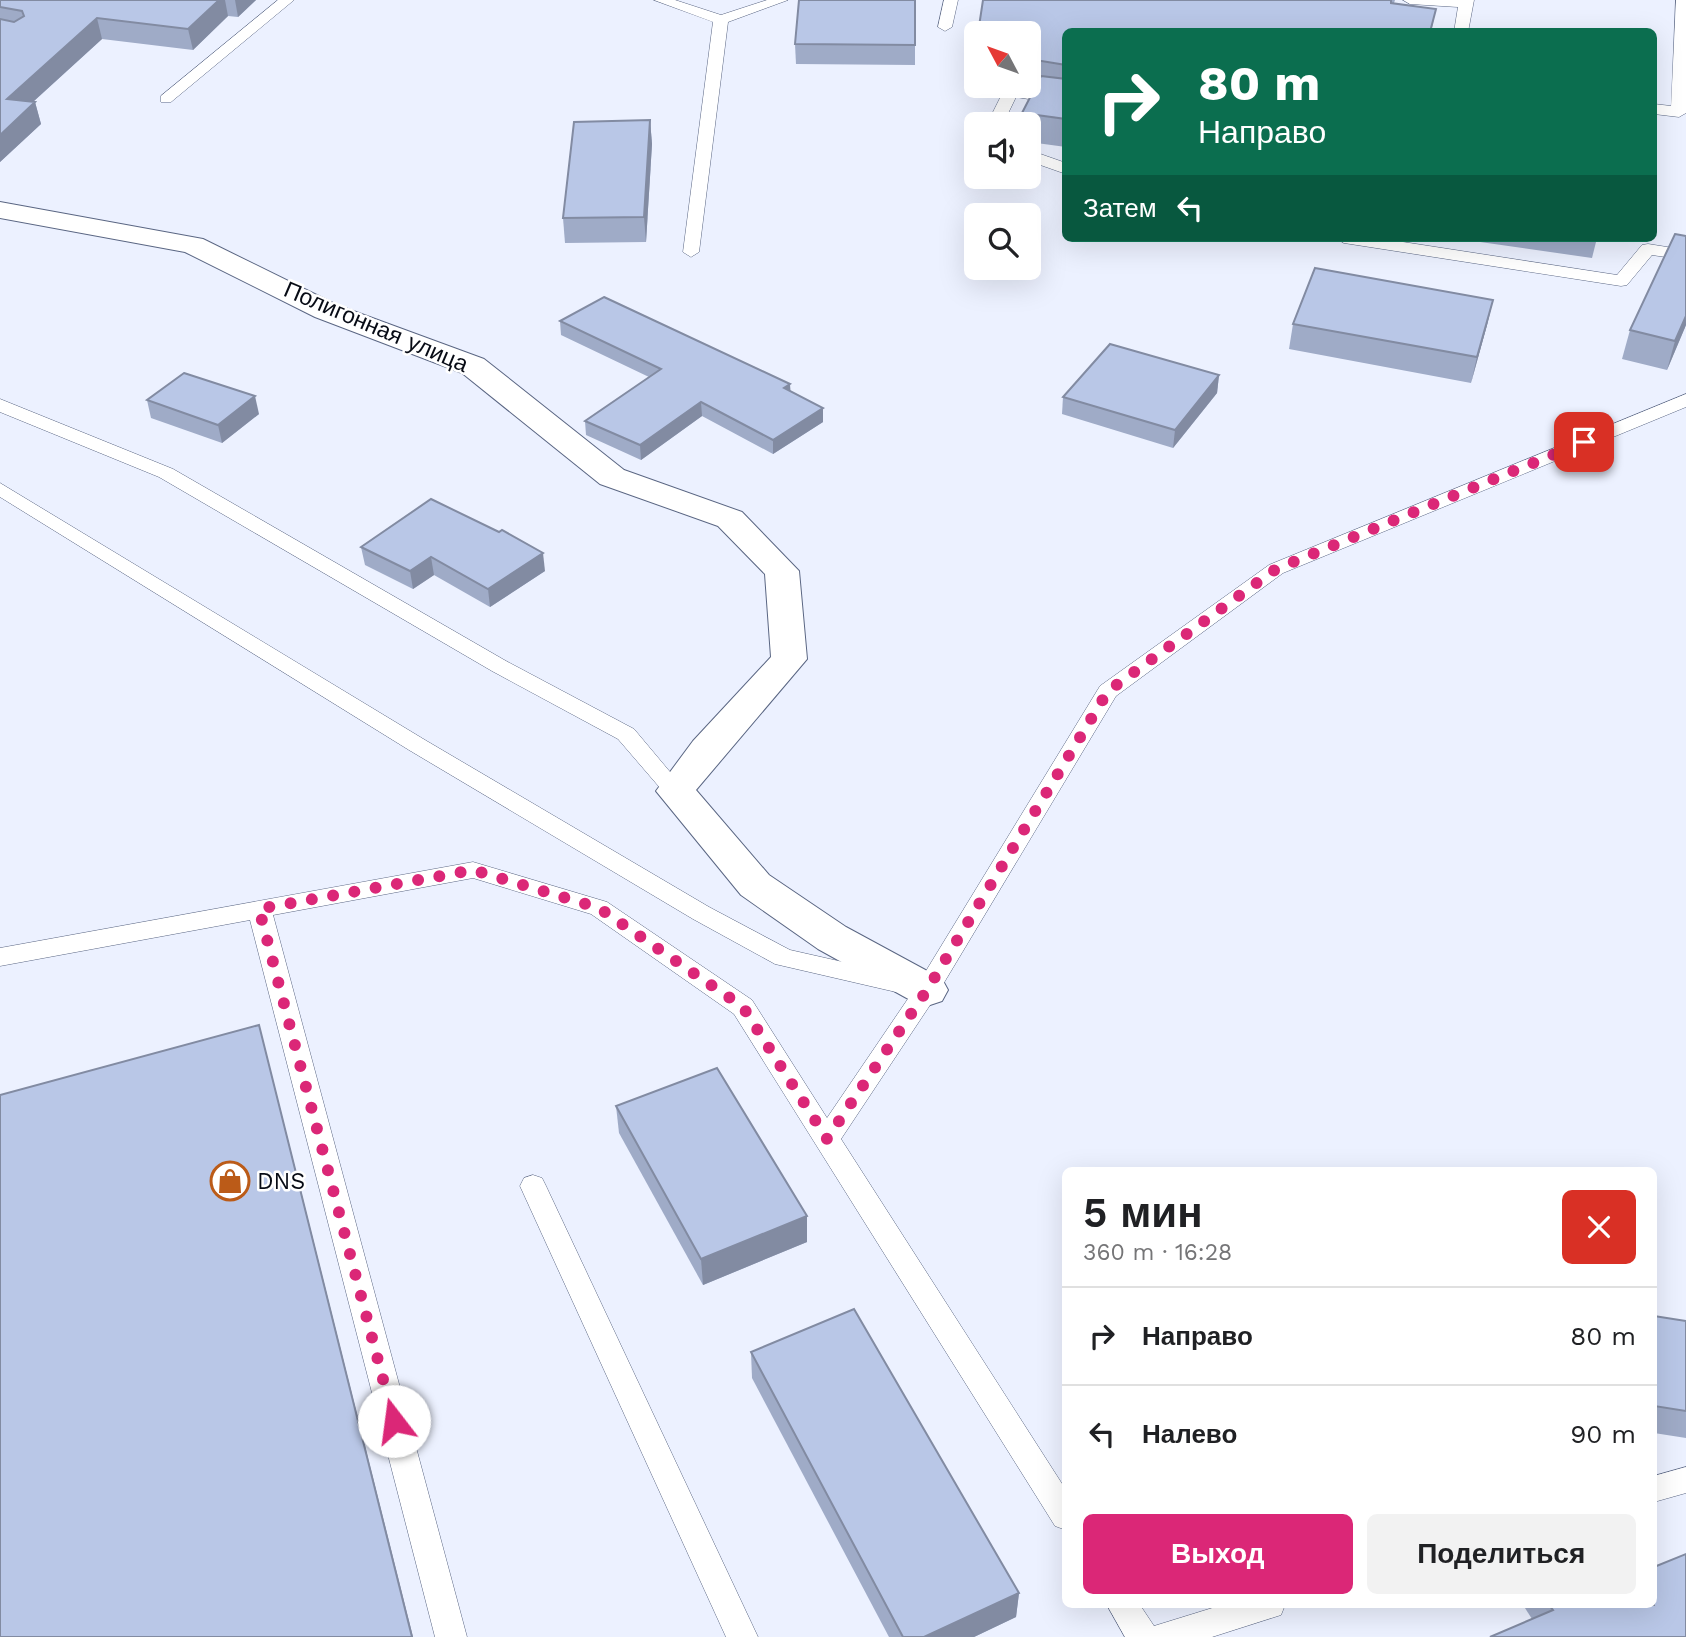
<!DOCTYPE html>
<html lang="ru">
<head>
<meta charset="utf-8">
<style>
  :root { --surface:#fff; --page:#f2f2f2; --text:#202124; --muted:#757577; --line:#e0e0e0; --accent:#db2777 }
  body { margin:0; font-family:"Work Sans",sans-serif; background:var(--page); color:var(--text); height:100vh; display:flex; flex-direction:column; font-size:26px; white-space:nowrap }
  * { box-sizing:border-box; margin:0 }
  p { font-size:23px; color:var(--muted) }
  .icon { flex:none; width:38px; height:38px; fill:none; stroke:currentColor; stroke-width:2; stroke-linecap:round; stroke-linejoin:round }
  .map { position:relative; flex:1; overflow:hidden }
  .sheet { position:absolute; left:1062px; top:1167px; width:595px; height:441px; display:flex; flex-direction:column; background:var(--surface); border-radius:10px; box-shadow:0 7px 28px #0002 }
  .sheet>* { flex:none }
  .top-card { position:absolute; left:1062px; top:28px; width:595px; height:214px; border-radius:10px; box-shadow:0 7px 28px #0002; background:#0b6e4f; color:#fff; overflow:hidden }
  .needle { width:46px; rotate:311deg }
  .controls { position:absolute; left:964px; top:21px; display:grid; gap:14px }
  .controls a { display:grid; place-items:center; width:77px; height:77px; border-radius:10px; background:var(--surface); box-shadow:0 7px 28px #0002; font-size:35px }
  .pin { position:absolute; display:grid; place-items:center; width:60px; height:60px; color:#fff; margin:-30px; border-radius:14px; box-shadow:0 4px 10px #0006 }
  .me { position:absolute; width:77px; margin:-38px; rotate:345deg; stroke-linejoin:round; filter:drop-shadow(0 0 5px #0008) }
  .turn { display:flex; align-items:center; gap:24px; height:147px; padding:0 21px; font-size:32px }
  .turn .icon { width:91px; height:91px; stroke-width:2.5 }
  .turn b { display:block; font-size:49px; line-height:60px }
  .then { display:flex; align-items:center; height:66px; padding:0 21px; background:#0003; gap:14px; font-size:26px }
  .round { display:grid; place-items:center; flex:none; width:74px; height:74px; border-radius:10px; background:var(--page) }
  .headline { display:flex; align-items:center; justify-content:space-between; height:119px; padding:0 21px }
  h1 { font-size:42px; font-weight:600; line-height:52px }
  .action { display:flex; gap:14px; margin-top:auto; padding:14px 21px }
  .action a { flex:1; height:80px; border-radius:10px; background:var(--accent); color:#fff; font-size:28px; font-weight:600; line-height:80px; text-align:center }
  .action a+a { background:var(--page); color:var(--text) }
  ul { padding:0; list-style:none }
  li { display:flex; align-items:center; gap:21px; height:98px; padding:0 21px; border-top:2px solid var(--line) }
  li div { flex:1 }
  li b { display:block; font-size:26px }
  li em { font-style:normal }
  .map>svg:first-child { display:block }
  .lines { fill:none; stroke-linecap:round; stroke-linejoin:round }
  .service-casing { stroke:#5a6683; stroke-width:1 }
  .minor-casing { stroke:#5a6683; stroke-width:2 }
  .service { fill:#fff; fill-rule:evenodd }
  .minor { fill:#fff; fill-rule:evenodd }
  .wall { fill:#9fabc7 }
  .shaded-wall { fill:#828ba2 }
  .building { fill:#b9c7e7; stroke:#828ba2; stroke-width:2 }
  .route { stroke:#db2777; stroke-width:12; stroke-dasharray:0 21.6 }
  .labels { text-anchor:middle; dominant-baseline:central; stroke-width:5; stroke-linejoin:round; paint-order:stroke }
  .street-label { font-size:23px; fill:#070b15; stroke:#fff }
  .poi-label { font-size:23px; fill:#070b15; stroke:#fff; text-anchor:start }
</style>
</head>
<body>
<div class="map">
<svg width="1686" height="1637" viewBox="0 0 1686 1637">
  <rect width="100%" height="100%" fill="#ecf1ff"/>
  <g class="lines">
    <defs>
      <g id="service">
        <path d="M278,0H294L171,102H161V96Z"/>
        <path d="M654,0H675L721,15L767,0H788L728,22L699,252L691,257L683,252L713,22Z"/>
        <path d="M944,0H958L952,27L945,31L938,27Z"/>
        <path d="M1403,0H1474L1468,32H1454L1458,7L1410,4Z"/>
        <path d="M1676,0H1686V113L1679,117L1654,114V104L1671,106Z"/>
        <path d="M1011,87L1066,95V105L1016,97L1003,124H987L1003,92Z"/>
        <path d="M1029,150L1066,163V174L1029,161Z"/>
        <path d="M1336,238H1377L1617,275L1642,245L1648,244L1686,250V260L1652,255L1627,285L1621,286L1344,243Z"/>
        <path d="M1686,394V407L1283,573L1116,696L936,996L841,1139L1066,1490V1530L1055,1526L734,1014L591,914L473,878L273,915L467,1637H435L250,920L0,966V948L473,862L607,902L752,1000L827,1118L918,984L1100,686L1269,565Z"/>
        <path d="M0,399L173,469L506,661L634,729L686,791L683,796H667L618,739L492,671L159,477L0,412Z"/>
        <path d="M0,483L425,740L709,907L790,950L896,974L905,977L908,983L905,989L896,992L775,964L693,919L409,750L0,497Z"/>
        <path d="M533,1175L542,1178L546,1186L758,1637H726L520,1186L524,1178Z"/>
        <path d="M1686,1467V1493L1654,1502V1476Z"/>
        <path d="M1107,1605H1140L1154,1626L1222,1605H1285L1281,1615L1212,1637H1125Z"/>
      </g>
      <path id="minor" d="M0,202L203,239L337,305L484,359L624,470L742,512L799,571L807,659L696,790L769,875L846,927L942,979L948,990L942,1001L927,1006L912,1001L818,949L741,895L656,791L693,741L771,657L765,574L718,526L600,484L462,373L315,317L185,252L0,218Z"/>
    </defs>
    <use href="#service" class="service-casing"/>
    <use href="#minor" class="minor-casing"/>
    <use href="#service" class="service"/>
    <use href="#minor" class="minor"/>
  </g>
  <g class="wall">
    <path d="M0,0H256L238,17L228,16L193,50L102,39L33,102H35L41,124L0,162Z"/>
    <path d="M983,0H1395L1394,3L1436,9L1431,32H1066V147L1029,142V124H1022V113L1035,88L1022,86H1029V33Z"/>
    <path d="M795,44L915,45V65L796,64Z"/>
    <path d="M976,44V78H974Z"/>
    <path d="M650,120L652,144L646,242L565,243L563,218Z"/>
    <path d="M1686,236V325L1667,370L1622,359L1630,330Z"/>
    <path d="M1452,238H1597L1592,258Z"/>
    <path d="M1493,300L1487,325L1471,383L1289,349L1293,324Z"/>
    <path d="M560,321L790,384V391L823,422L773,454L702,416L641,460L586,435L585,421L649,377L561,335Z"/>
    <path d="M1219,375L1217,393L1173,448L1062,414L1063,397Z"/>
    <path d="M147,400L259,414L222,443L151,418Z"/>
    <path d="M361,547L545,571L490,607L434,575L413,589L365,565Z"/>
    <path d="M616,1106L807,1216V1242L703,1285L619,1133Z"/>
    <path d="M1654,1316L1686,1321V1438L1654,1433Z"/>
    <path d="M751,1352L1019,1593L1016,1617L974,1637H889L752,1378Z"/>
    <path d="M1523,1605H1654L1532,1619Z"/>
  </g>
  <g class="shaded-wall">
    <path d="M219,0H225L228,16L193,50L188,29Z"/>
    <path d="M235,0H256L238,17Z"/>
    <path d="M97,18L102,39L13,120L7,99Z"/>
    <path d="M35,102L41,124L0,162V135Z"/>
    <path d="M650,120L652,144L646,242L644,217Z"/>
    <path d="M1493,300L1487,325L1471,383L1477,357Z"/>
    <path d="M1686,316V325L1667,370L1675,341Z"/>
    <path d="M1219,375L1217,393L1173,448L1175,430Z"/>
    <path d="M790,384L791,398L784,388Z"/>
    <path d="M255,396L259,414L222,443L218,425Z"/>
    <path d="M701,402L702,416L641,460L640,445Z"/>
    <path d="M823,408V422L773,454V440Z"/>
    <path d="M543,553L545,571L490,607L488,589Z"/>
    <path d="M431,557L434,575L413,589L410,571Z"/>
    <path d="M259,1025L268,1060L413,1637H412Z"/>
    <path d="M807,1216V1242L703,1285L701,1259Z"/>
    <path d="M1019,1593L1016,1617L974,1637H924Z"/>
  </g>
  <g class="building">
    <path d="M0,0H219L188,29L97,18L7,99L35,102L0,135V19L14,22L24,16L22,11L0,7Z"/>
    <path d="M799,0H915V45L795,44Z"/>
    <path d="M983,0H1391V3L1436,9L1430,32H1066V65L1029,59V33H978Z"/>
    <path d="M1041,76L1066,79V119L1022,113Z"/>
    <path d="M650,120L644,217L563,218L574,122Z"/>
    <path d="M1675,234L1686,236V316L1675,341L1630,330Z"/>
    <path d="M1315,268L1493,300L1477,357L1293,324Z"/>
    <path d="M604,297L790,384L784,388L823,408L773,440L701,402L640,445L585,421L661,369L560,321Z"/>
    <path d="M1110,344L1219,375L1175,430L1063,397Z"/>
    <path d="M184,373L255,396L218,425L147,400Z"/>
    <path d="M431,499L499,532L502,530L543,553L488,589L431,557L410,571L361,547Z"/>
    <path d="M259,1025L412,1637H0V1095Z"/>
    <path d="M717,1068L807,1216L701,1259L616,1106Z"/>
    <path d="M854,1309L1019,1593L924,1637H903L751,1352Z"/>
    <path d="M1654,1316L1686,1321V1411L1654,1406Z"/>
    <path d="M1686,1554V1637H1490L1553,1610L1549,1605H1654V1567Z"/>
  </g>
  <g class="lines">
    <path class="route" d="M394,1421L259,909L473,870L599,908L743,1007L827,1139L927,990L1108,691L1276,569L1584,442"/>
  </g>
  <defs>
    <symbol id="shop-ring" viewBox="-11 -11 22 22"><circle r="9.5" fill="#fff" stroke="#bb5b18" stroke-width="1.5"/><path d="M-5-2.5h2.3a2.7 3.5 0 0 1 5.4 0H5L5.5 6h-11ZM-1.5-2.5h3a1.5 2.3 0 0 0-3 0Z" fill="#bb5b18"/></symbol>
  </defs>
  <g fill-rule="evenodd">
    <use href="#shop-ring" x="208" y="1159" width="44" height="44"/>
  </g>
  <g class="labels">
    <g class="street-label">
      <text transform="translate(376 327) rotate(23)">Полигонная улица</text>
    </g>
    <g class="poi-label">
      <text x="257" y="1181">DNS</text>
    </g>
  </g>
</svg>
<div class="controls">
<a><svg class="needle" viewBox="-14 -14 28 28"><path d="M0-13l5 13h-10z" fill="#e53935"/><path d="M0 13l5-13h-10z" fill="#757577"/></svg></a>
<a><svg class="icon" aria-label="sound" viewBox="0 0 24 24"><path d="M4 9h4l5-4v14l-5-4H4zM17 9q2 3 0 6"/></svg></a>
<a><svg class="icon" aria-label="search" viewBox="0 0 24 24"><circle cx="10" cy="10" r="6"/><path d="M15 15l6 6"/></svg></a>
</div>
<div class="pin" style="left:1584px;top:442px;background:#d93025"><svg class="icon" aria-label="arrive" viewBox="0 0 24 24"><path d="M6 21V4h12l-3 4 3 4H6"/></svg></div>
<svg class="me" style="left:394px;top:1421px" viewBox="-20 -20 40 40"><circle r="19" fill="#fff"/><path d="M0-13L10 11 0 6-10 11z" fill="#db2777"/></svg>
<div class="top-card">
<div class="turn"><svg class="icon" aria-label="right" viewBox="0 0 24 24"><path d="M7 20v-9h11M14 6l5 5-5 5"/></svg><div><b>80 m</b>Направо</div></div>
<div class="then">Затем<svg class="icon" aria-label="left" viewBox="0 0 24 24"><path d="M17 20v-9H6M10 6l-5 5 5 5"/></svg></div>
</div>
<section class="sheet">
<div class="headline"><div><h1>5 мин</h1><p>360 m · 16:28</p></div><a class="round" style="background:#d93025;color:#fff"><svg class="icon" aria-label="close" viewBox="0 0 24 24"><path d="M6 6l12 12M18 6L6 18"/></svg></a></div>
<ul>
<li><svg class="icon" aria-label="right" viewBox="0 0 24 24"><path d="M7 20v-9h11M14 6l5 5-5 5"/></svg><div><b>Направо</b></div><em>80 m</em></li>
<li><svg class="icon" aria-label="left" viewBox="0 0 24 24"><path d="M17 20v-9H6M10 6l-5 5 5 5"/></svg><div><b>Налево</b></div><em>90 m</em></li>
</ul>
<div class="action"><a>Выход</a><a>Поделиться</a></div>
</section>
</div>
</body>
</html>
